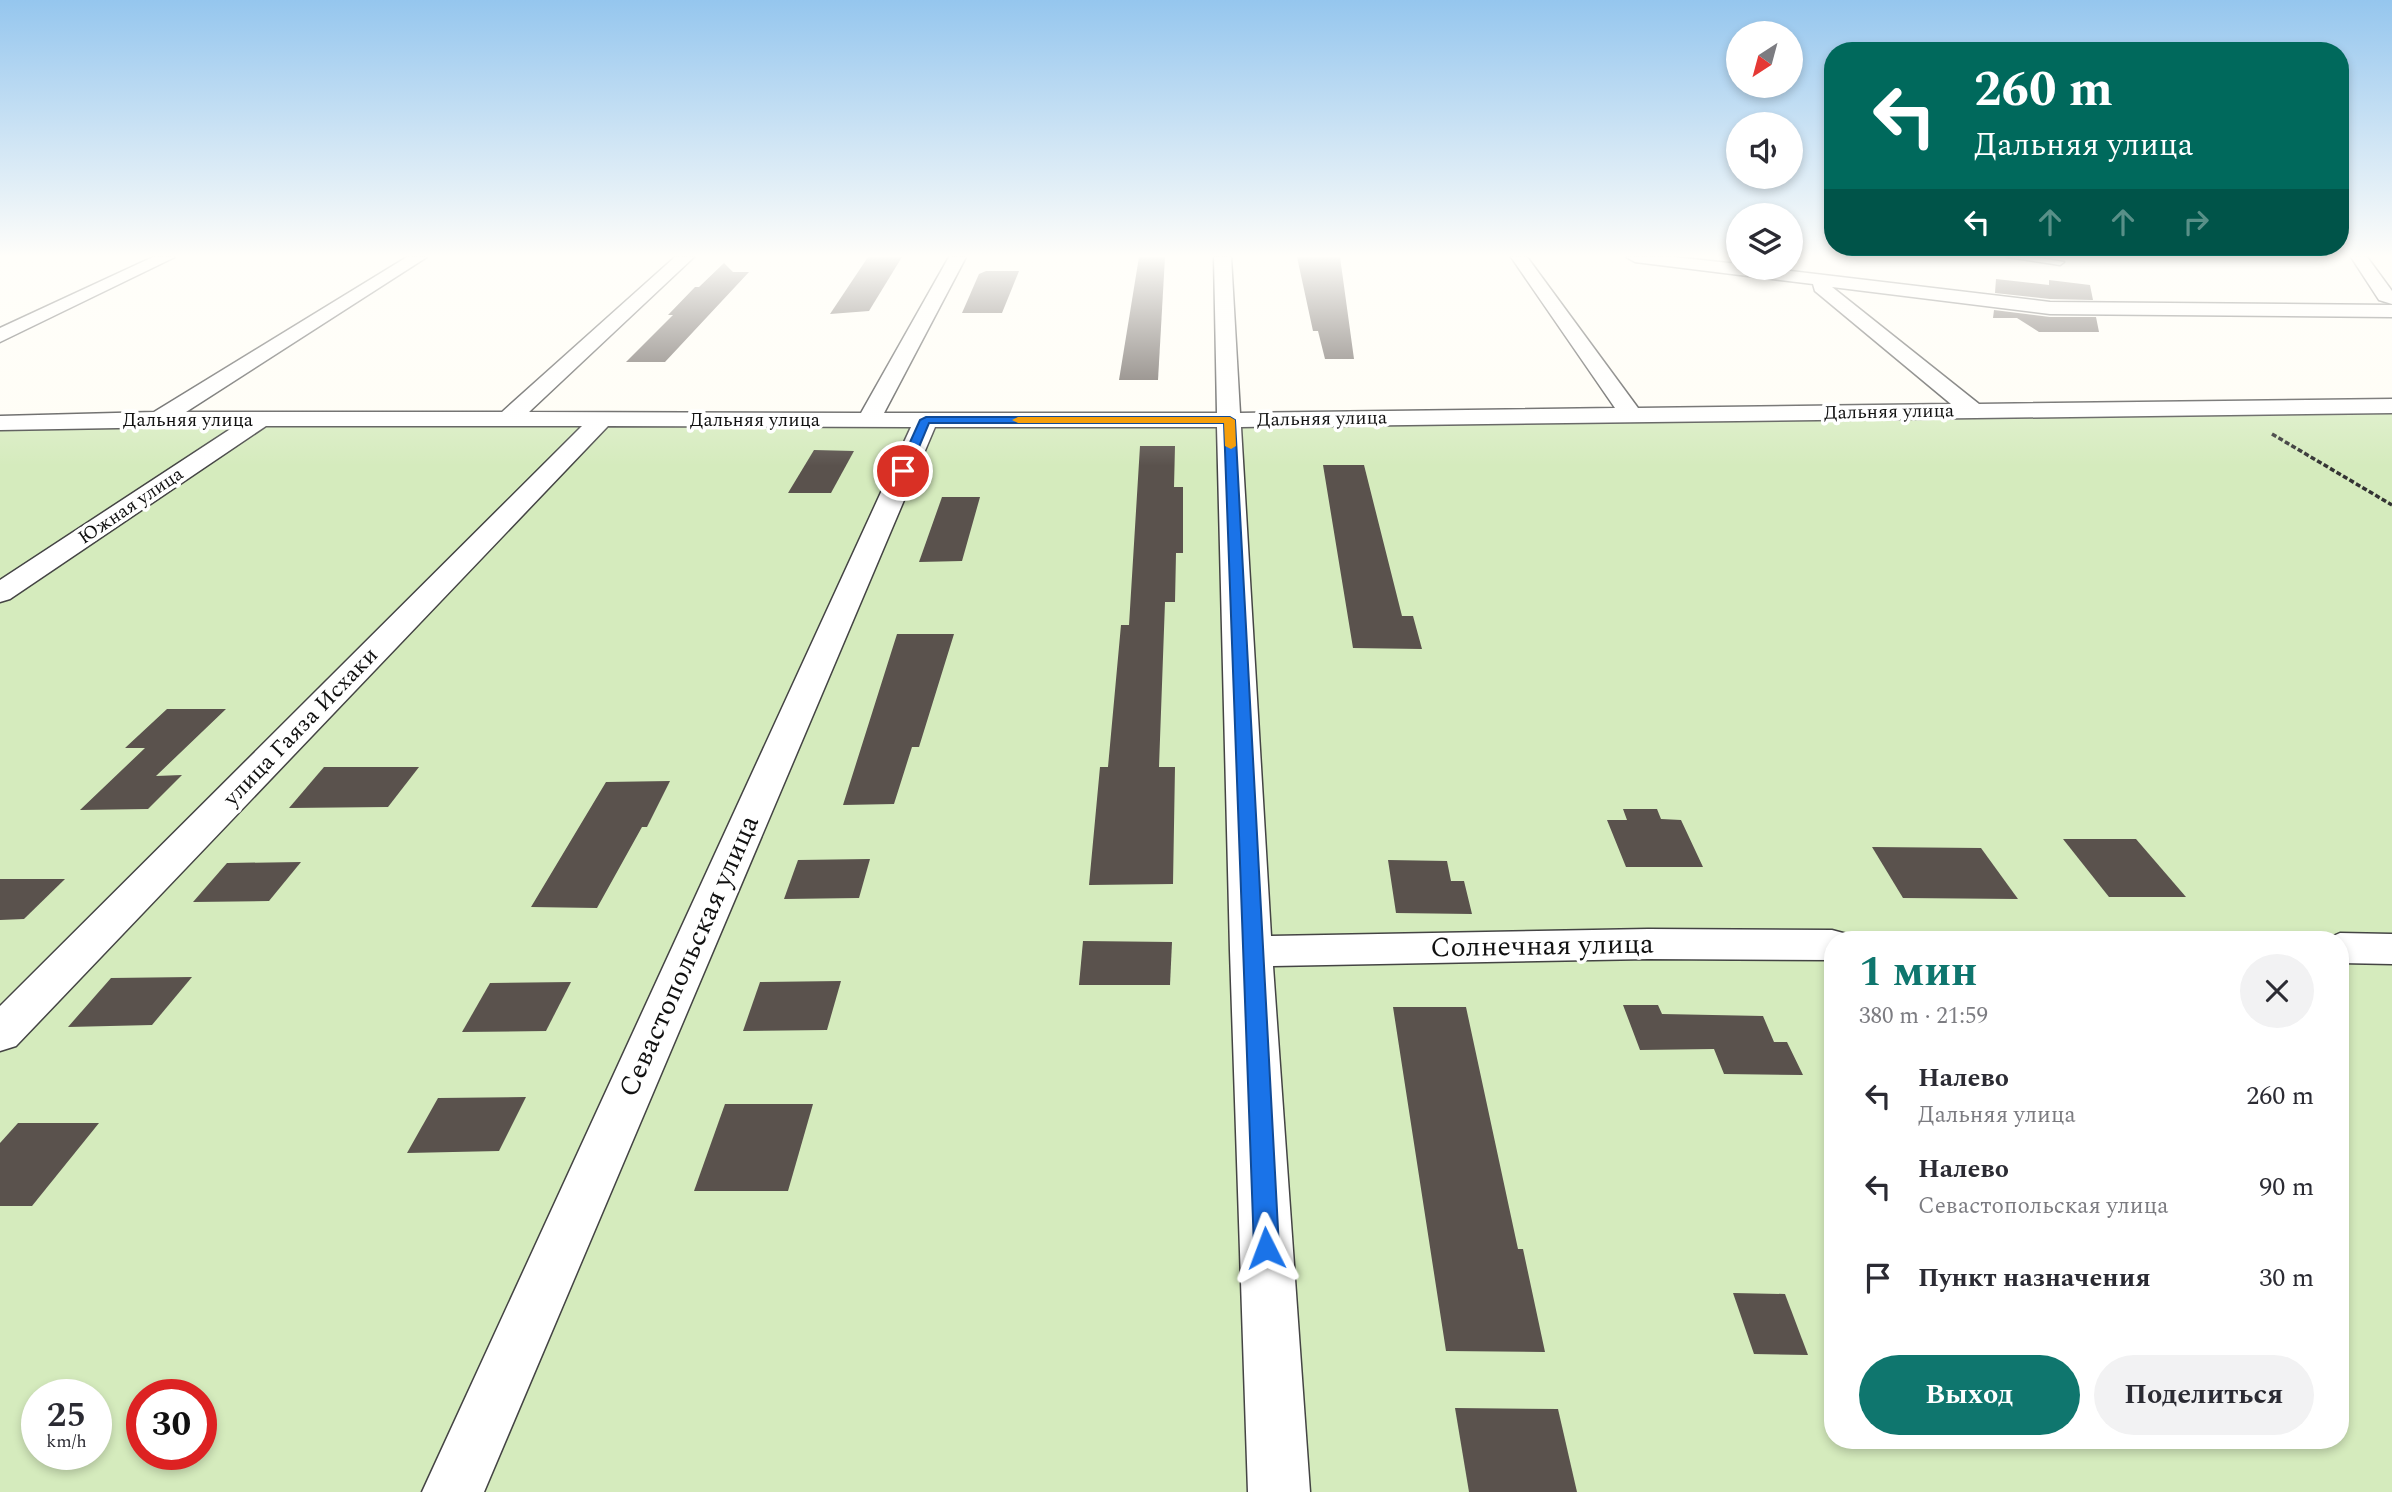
<!DOCTYPE html>
<html lang="ru">
<head>
<meta charset="utf-8">
<style>
  :root { --surface:#fff; --page:#f2f2f3; --text:#2b2b33; --muted:#7c7c81; --accent:#0f766e }
  body { margin:0; font-family:Spectral,serif; background:var(--page); color:var(--text); height:100vh; display:flex; flex-direction:column; font-size:26px; white-space:nowrap }
  * { box-sizing:border-box; margin:0 }
  p { font-size:23px; color:var(--muted) }
  .icon { flex:none; width:38px; height:38px; fill:none; stroke:currentColor; stroke-width:2; stroke-linecap:round; stroke-linejoin:round }
  .map { position:relative; flex:1; overflow:hidden }
  .details { position:absolute; left:1824px; top:931px; width:525px; height:518px; display:flex; flex-direction:column; background:var(--surface); border-radius:28px; box-shadow:0 4px 10px #0003 }
  .details>* { flex:none }
  .hud { position:absolute; left:1824px; top:42px; width:525px; height:214px; border-radius:28px; box-shadow:0 4px 10px #0003; background:#00695c; color:#fff; overflow:hidden }
  .needle { width:46px; rotate:216deg }
  .buttons { position:absolute; left:1726px; top:21px; display:grid; gap:14px }
  .buttons a { display:grid; place-items:center; width:77px; height:77px; border-radius:50%; background:var(--surface); box-shadow:0 4px 10px #0003; font-size:35px }
  .speed { position:absolute; left:21px; top:1379px; display:flex; gap:14px; font-size:35px; font-weight:700; text-align:center }
  .speed>* { display:grid; place-content:center; width:91px; height:91px; border-radius:50%; background:var(--surface); box-shadow:0 4px 10px #0003; line-height:1 }
  .speed small { font-size:18px; font-weight:400 }
  .speed .limit { border:10px solid #d22; background:#fff; color:#111 }
  .pin { position:absolute; display:grid; place-items:center; width:60px; height:60px; color:#fff; margin:-30px; border:4px solid #fff; border-radius:50%; box-shadow:0 2px 7px #0007 }
  .me { position:absolute; width:77px; margin:-38px; rotate:357deg; stroke-linejoin:round; filter:drop-shadow(0 0 5px #0008) }
  .turn { display:flex; align-items:center; gap:24px; height:147px; padding:0 35px; font-size:32px }
  .turn .icon { width:91px; height:91px; stroke-width:2.5 }
  .turn b { display:block; font-size:49px; line-height:60px }
  .lanes { display:flex; align-items:center; height:66px; padding:0 35px; background:#0003; justify-content:center; gap:35px; direction:ltr }
  .lanes .off { opacity:.35 }
  .round { display:grid; place-items:center; flex:none; width:74px; height:74px; border-radius:37px; background:var(--page) }
  .head { display:flex; align-items:center; justify-content:space-between; height:119px; padding:0 35px }
  h1 { font-size:42px; font-weight:700; line-height:52px; color:var(--accent) }
  .action { display:flex; gap:14px; margin-top:auto; padding:14px 35px }
  .action a { flex:1; height:80px; border-radius:42px; background:var(--accent); color:#fff; font-size:28px; font-weight:700; line-height:80px; text-align:center }
  .action a+a { background:var(--page); color:var(--text) }
  ul { padding:0; list-style:none }
  li { display:flex; align-items:center; gap:21px; height:91px; padding:0 35px }
  li div { flex:1 }
  li b { display:block; font-size:26px }
  li em { font-style:normal }
  .map>svg:first-child { display:block }
  .green { fill:#d5ebbd; fill-rule:evenodd }
  .building { fill:#5a524d }
  .lines { fill:none; stroke-linecap:round; stroke-linejoin:round }
  .service-casing { stroke:#444; stroke-width:3 }
  .minor-casing { stroke:#444; stroke-width:3 }
  .path { stroke:#333; stroke-width:3.5; stroke-dasharray:5 2.5; stroke-linecap:butt }
  .service { fill:#fff; fill-rule:evenodd }
  .minor { fill:#fff; fill-rule:evenodd }
  .route { fill:#1a73e8; stroke:#114b97; stroke-width:2 }
  .slow { fill:#f59e0b }
  .labels { text-anchor:middle; dominant-baseline:central; stroke-width:7; stroke-linejoin:round; paint-order:stroke }
  .far-street-label { font-size:19px; fill:#111; stroke:#fff }
  .street-label { font-size:23px; fill:#111; stroke:#fff }
  .near-street-label { font-size:28px; fill:#111; stroke:#fff }
</style>
</head>
<body>
<div class="map">
<svg width="2392" height="1492" viewBox="0 0 2392 1492">
  <rect width="100%" height="100%" fill="#fffdf5"/>
  <path class="green" d="M2392,408V1492H0V425ZM1832,940H2340V1440H1832ZM37,1395H96V1454H37ZM142,1395H201V1454H142Z"/>
  <g class="building">
    <path d="M868,257H902L869,311L830,314Z"/>
    <path d="M1139,257H1165L1158,380H1119Z"/>
    <path d="M1297,257H1340L1354,359H1325L1318,331H1313Z"/>
    <path d="M724,263L733,272H749L665,362H626L673,315H668L695,287H699Z"/>
    <path d="M986,271H1019L1002,313H962L979,274Z"/>
    <path d="M1996,279L2049,285V280L2090,285L2093,300L2050,299L1995,293Z"/>
    <path d="M1994,310L2050,317H2096L2099,332H2039L2017,318H1993Z"/>
    <path d="M1140,446H1175L1174,487H1183V553H1176L1175,602H1165L1159,767H1175L1173,884L1089,885L1100,767H1108L1121,625H1129Z"/>
    <path d="M814,450L854,451L831,493H788Z"/>
    <path d="M1323,465H1364L1402,616H1413L1422,649L1353,648Z"/>
    <path d="M942,497H980L962,561L919,562Z"/>
    <path d="M897,634H954L919,747H912L894,804L843,805Z"/>
    <path d="M167,709H226L156,776L182,775L148,809L80,810L145,748H125Z"/>
    <path d="M324,767H419L388,807L289,808Z"/>
    <path d="M670,781L647,827H642L597,908L531,907L606,782Z"/>
    <path d="M1623,809H1657L1661,819L1681,820L1703,867H1626L1607,820H1627Z"/>
    <path d="M2063,839H2136L2186,897H2109Z"/>
    <path d="M1872,847L1981,848L2018,899L1903,898Z"/>
    <path d="M870,859L859,898L784,899L798,860Z"/>
    <path d="M1388,860L1447,861L1451,881H1464L1472,914L1396,913Z"/>
    <path d="M301,862L269,901L193,902L227,863Z"/>
    <path d="M0,879H65L24,919L0,920Z"/>
    <path d="M1083,941L1172,942L1170,985H1079Z"/>
    <path d="M192,977L152,1025L68,1027L111,978Z"/>
    <path d="M841,981L827,1030L743,1031L760,982Z"/>
    <path d="M571,982L546,1031L462,1032L490,983Z"/>
    <path d="M1623,1005H1658L1662,1014L1763,1016L1774,1042H1787L1803,1075L1724,1074L1714,1049L1640,1050Z"/>
    <path d="M1393,1007H1466L1518,1249H1523L1545,1352L1446,1351Z"/>
    <path d="M526,1097L499,1151L407,1153L438,1098Z"/>
    <path d="M725,1104H813L788,1191H694Z"/>
    <path d="M18,1123H99L32,1206H0V1143Z"/>
    <path d="M1733,1293L1785,1294L1808,1355L1754,1354Z"/>
    <path d="M1455,1408L1558,1409L1577,1492H1469Z"/>
  </g>
  <g class="lines">
    <defs>
      <path id="service" d="M2007,257H2033L2064,262L2060,265Z"/>
      <g id="minor">
        <path d="M153,257H175L0,342V328Z"/>
        <path d="M407,257H427L186,412H502L675,257H694L529,412L861,413L949,257H966L884,413H1217L1214,257H1231L1240,413L1615,408L1511,257H1527L1638,408L1951,404L1815,291L1813,284L1635,262L1626,257H1674L1738,264V268H1766L2050,302L2392,305V317L2050,314L1832,287L1979,404L2392,399V413L1241,427L1271,936L1648,929L1832,930L1847,934L1850,940H1832V960L1648,959L1273,966L1310,1492H1248L1230,951L1217,427H935L484,1492H422L911,427L608,426L16,1046L0,1051V1006L582,426H266L10,599L0,602V580L235,426L0,430V416L154,412Z"/>
        <path d="M2351,257H2367L2392,291V304L2379,300Z"/>
        <path d="M2340,933L2392,934V964L2340,963V940H2324Z"/>
      </g>
    </defs>
    <use href="#service" class="service-casing"/>
    <use href="#minor" class="minor-casing"/>
    <path class="path" d="M2272,434L2392,505"/>
    <use href="#service" class="service"/>
    <use href="#minor" class="minor"/>
  </g>
  <linearGradient id="sky" x2="0" y2="1"><stop stop-color="#95c6ee"/><stop offset="0.55" stop-color="#fffefa"/><stop offset="1" stop-color="#fffefa" stop-opacity="0"/></linearGradient>
  <rect width="2392" height="466" fill="url(#sky)"/>
  <path class="route" d="M1230,417L1235,420L1279,1248L1275,1256L1266,1259L1258,1256L1254,1248L1224,423H929L909,471L903,474L897,471L920,420L926,417Z"/>
  <path class="slow" d="M1230,417L1235,420L1236,446L1231,449L1225,446L1224,423H1018L1012,420L1018,417Z"/>
  <g class="labels">
    <g class="far-street-label">
      <text transform="translate(1889 412) rotate(-1)">Дальняя улица</text>
      <text transform="translate(1322 419) rotate(-1)">Дальняя улица</text>
      <text x="188" y="420">Дальняя улица</text>
      <text x="755" y="420">Дальняя улица</text>
      <text transform="translate(131 506) rotate(-34)">Южная улица</text>
    </g>
    <g class="street-label">
      <text transform="translate(301 727) rotate(-46)">улица Гаяза Исхаки</text>
    </g>
    <g class="near-street-label">
      <text transform="translate(1542 946) rotate(-1)">Солнечная улица</text>
      <text transform="translate(689 956) rotate(-66)">Севастопольская улица</text>
    </g>
  </g>
</svg>
<div class="buttons">
<a><svg class="needle" viewBox="-14 -14 28 28"><path d="M0-13l5 13h-10z" fill="#e53935"/><path d="M0 13l5-13h-10z" fill="#7c7c81"/></svg></a>
<a><svg class="icon" aria-label="sound" viewBox="0 0 24 24"><path d="M4 9h4l5-4v14l-5-4H4zM17 9q2 3 0 6"/></svg></a>
<a><svg class="icon" aria-label="layers" viewBox="0 0 24 24"><path d="M12 4l9 5-9 5-9-5zM3 14l9 5 9-5"/></svg></a>
</div>
<div class="speed"><div>25<small>km/h</small></div><div class="limit">30</div></div>
<div class="pin" style="left:903px;top:471px;background:#d93025"><svg class="icon" aria-label="arrive" viewBox="0 0 24 24"><path d="M6 21V4h12l-3 4 3 4H6"/></svg></div>
<svg class="me" style="left:1266px;top:1248px" viewBox="-20 -20 40 40"><path d="M0-17L14 15 0 8-14 15z" fill="#1a73e8" stroke="#fff" stroke-width="4"/></svg>
<div class="hud">
<div class="turn"><svg class="icon" aria-label="left" viewBox="0 0 24 24"><path d="M17 20v-9H6M10 6l-5 5 5 5"/></svg><div><b>260 m</b>Дальняя улица</div></div>
<div class="lanes"><svg class="icon" aria-label="left" viewBox="0 0 24 24"><path d="M17 20v-9H6M10 6l-5 5 5 5"/></svg><svg class="icon off" aria-label="ahead" viewBox="0 0 24 24"><path d="M12 20V5M6 11l6-6 6 6"/></svg><svg class="icon off" aria-label="ahead" viewBox="0 0 24 24"><path d="M12 20V5M6 11l6-6 6 6"/></svg><svg class="icon off" aria-label="right" viewBox="0 0 24 24"><path d="M7 20v-9h11M14 6l5 5-5 5"/></svg></div>
</div>
<section class="details">
<div class="head"><div><h1>1 мин</h1><p>380 m · 21:59</p></div><a class="round"><svg class="icon" aria-label="close" viewBox="0 0 24 24"><path d="M6 6l12 12M18 6L6 18"/></svg></a></div>
<ul>
<li><svg class="icon" aria-label="left" viewBox="0 0 24 24"><path d="M17 20v-9H6M10 6l-5 5 5 5"/></svg><div><b>Налево</b><p>Дальняя улица</p></div><em>260 m</em></li>
<li><svg class="icon" aria-label="left" viewBox="0 0 24 24"><path d="M17 20v-9H6M10 6l-5 5 5 5"/></svg><div><b>Налево</b><p>Севастопольская улица</p></div><em>90 m</em></li>
<li><svg class="icon" aria-label="arrive" viewBox="0 0 24 24"><path d="M6 21V4h12l-3 4 3 4H6"/></svg><div><b>Пункт назначения</b></div><em>30 m</em></li>
</ul>
<div class="action"><a>Выход</a><a>Поделиться</a></div>
</section>
</div>
</body>
</html>
